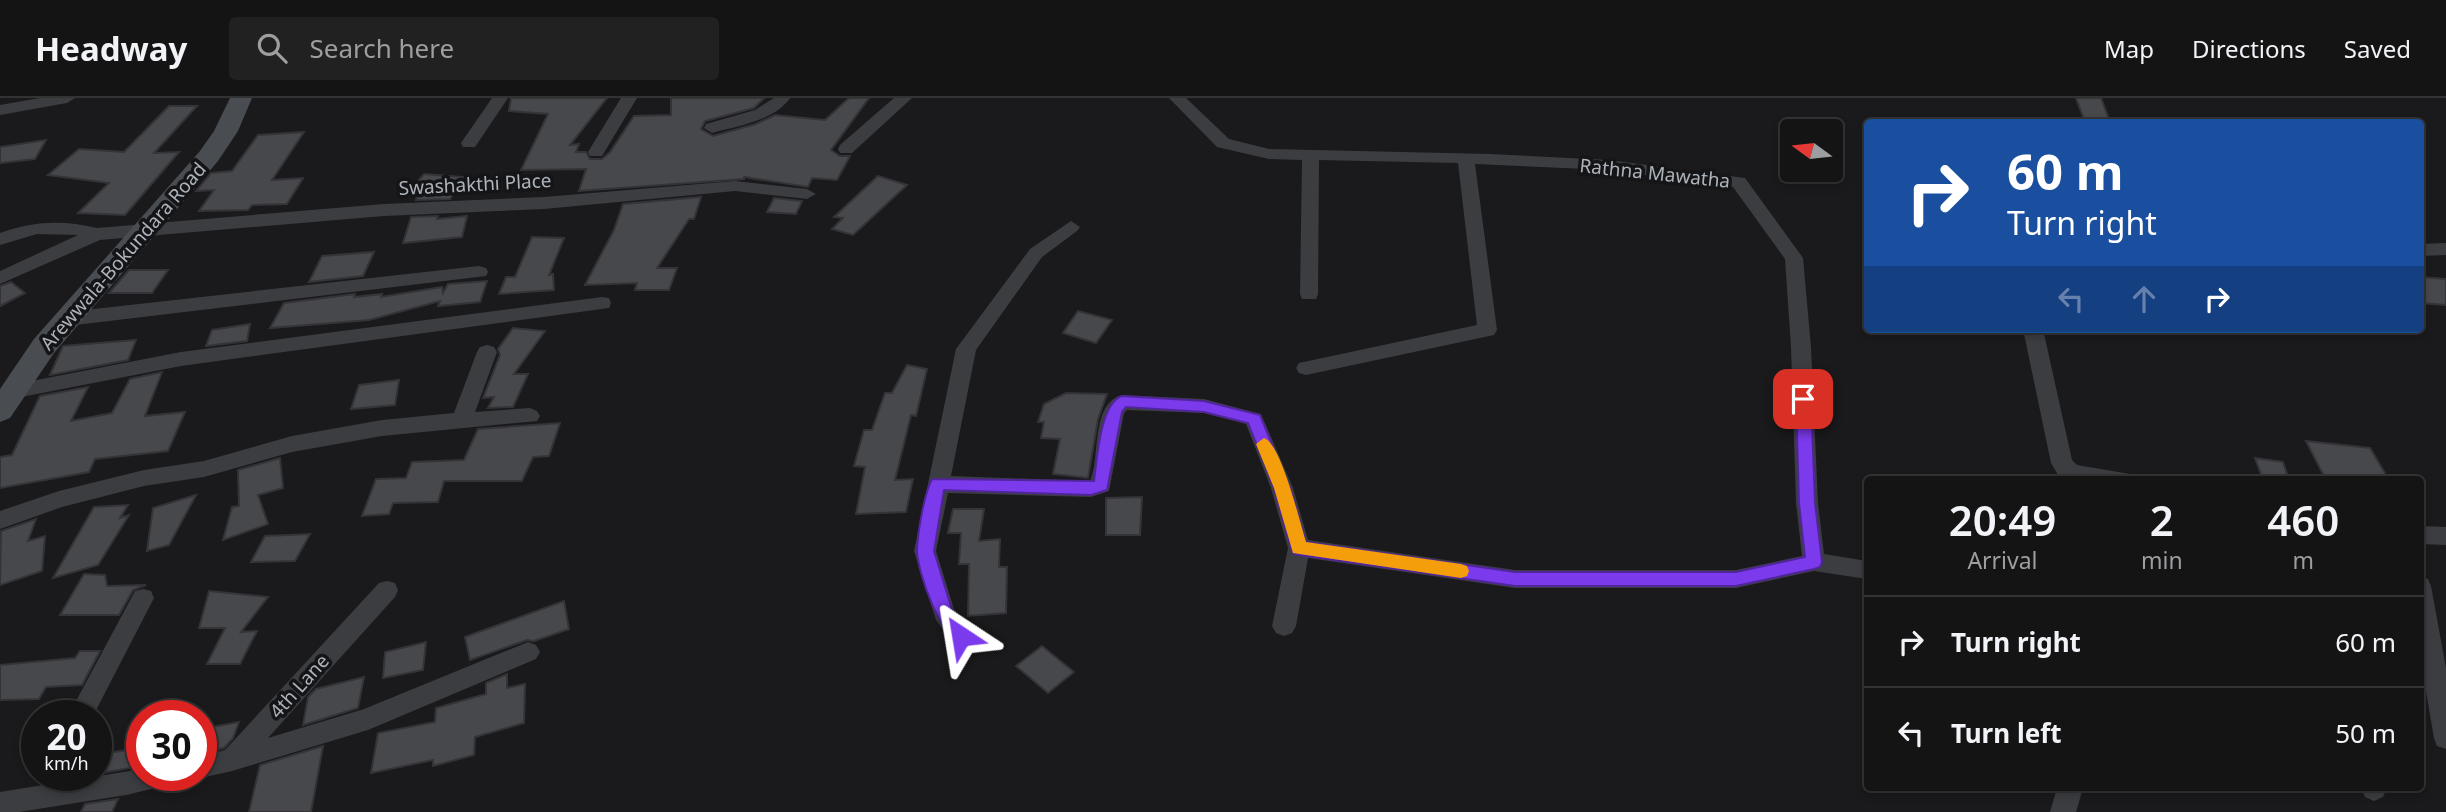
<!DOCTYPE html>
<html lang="en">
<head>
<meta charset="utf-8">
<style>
  :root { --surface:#141415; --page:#212122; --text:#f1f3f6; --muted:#9d9ea0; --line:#333334 }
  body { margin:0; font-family:"Noto Sans",sans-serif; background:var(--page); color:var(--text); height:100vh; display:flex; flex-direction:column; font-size:26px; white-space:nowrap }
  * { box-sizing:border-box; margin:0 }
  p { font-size:23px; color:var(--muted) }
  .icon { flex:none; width:38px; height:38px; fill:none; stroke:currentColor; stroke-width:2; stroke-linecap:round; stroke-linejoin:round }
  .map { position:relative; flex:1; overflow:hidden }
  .sheet { position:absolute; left:1864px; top:378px; width:560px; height:315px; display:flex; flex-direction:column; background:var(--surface); border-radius:7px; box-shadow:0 4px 10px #0003,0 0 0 2px var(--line) }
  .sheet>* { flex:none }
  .guide { position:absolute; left:1864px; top:21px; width:560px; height:214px; border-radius:7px; box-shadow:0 4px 10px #0003,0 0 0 2px var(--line); background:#1a4fa0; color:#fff; overflow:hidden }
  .needle { width:46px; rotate:285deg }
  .tools { position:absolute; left:1780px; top:21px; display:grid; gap:14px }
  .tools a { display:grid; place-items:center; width:63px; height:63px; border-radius:7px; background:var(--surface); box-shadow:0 4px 10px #0003,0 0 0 2px var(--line); font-size:35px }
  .speed { position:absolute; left:21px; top:602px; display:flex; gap:14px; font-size:35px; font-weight:700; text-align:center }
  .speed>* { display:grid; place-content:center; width:91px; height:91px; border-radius:50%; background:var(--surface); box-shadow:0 4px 10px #0003,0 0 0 2px var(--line); line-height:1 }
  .speed small { font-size:18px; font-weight:400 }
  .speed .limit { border:10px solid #d22; background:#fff; color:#111 }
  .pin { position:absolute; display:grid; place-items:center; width:60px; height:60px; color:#fff; margin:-30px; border-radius:14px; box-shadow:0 4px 10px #0006 }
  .me { position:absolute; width:77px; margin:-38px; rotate:327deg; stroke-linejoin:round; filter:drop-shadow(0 0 5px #0008) }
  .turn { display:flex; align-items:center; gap:24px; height:147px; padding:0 28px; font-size:32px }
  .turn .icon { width:91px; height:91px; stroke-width:2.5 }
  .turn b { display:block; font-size:49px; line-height:60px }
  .lanes { display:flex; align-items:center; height:66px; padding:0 28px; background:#0003; justify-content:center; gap:35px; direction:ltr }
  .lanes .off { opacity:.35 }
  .eta { display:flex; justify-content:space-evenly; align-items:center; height:119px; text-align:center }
  .eta b { font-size:42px; font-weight:600; line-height:49px }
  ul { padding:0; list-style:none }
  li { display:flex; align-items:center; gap:21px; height:91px; padding:0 28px; border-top:2px solid var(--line) }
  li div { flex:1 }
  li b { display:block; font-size:26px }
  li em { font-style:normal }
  header { display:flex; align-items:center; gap:42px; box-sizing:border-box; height:98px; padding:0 35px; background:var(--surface); border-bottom:2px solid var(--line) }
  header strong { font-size:33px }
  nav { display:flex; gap:38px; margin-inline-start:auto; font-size:24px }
  .search { width:490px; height:63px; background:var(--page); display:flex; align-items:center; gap:18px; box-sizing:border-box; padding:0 24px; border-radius:7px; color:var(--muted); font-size:26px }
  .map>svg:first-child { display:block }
  .building { fill:#47484c; stroke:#343438; stroke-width:2 }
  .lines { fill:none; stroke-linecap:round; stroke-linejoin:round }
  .street { fill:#3b3d41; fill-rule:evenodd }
  .secondary { fill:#494c50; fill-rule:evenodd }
  .route { fill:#7c3aed; stroke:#51269a; stroke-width:2 }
  .slow { fill:#f59e0b }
  .labels { text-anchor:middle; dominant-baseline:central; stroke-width:7; stroke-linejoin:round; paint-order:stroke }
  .street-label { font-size:19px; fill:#adb3bb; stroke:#151517 }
</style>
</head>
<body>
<header>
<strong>Headway</strong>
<div class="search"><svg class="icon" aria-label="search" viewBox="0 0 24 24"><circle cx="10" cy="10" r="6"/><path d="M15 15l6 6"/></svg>Search here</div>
<nav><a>Map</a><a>Directions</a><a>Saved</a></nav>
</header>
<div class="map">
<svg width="2446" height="714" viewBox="0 0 2446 714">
  <rect width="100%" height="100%" fill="#1a1a1c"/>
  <g class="building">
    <path d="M511,0H607L570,47L579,46L576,54H586L590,61H602L610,54L634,18L671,17V0H764L754,10L705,23L701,31L713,38L756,26L775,17L825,22L849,0H869L831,52L840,58H850L837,82L812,80L808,89L744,79V81L579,93L586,71L521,72L548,16L509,13Z"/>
    <path d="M2076,0H2101L2110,24H2085Z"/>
    <path d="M169,8H197L154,55L179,54L125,117L78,115L109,85L48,77L79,51L124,54Z"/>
    <path d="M304,34L272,82L303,80L287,106L252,107L248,112L199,113L214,92L196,93L211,75L232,73L258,37Z"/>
    <path d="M46,42L35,61L0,65V49Z"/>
    <path d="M424,76L463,79L450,101L416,102L417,98H405Z"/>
    <path d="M878,78L907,87L853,137L832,131L843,120L834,119Z"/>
    <path d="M701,99L694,121H689L657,170H677L669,192H635L637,185L585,187L614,132L623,106Z"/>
    <path d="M774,100L802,103L796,116L767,114Z"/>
    <path d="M438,118L437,121L467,118L462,139L403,145L411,119Z"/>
    <path d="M532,139L564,140L549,177L553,176L554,192L499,196L506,179H515Z"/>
    <path d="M374,154L363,178L309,184L322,158Z"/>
    <path d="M129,172H168L152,195H109Z"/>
    <path d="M2420,179L2446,181V207L2420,205Z"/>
    <path d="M487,183L480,204L438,208L440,203L369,222L270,230L284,205L355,196L354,199L382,196L381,199L442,189L443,195L448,186Z"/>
    <path d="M11,184L25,195L0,208V188Z"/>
    <path d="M1078,213L1112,222L1096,245L1063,235Z"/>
    <path d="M250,226L247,243L206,248L212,232Z"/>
    <path d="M513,230L545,233L514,276H528L513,309L488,310L494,299L483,300L500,257L498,251Z"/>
    <path d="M136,242L128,262L50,277L63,248Z"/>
    <path d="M907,267L927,271L916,318L911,317L895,382L913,381L906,414L856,416L865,369L854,368L864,332H872L885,295H892Z"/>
    <path d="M162,274L145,318L185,314L168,353L95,361L89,374L0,390V359L12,357L40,298L88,289L71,323L112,315L130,281Z"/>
    <path d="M399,282L395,307L351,311L359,287Z"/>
    <path d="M1066,295L1107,296L1098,321L1088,380L1053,376L1060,341L1041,340L1044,324H1038L1044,306Z"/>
    <path d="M560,325L549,358L533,359L522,383H444L438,404L393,405L389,416L362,418L376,381L406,380L412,364L464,362L478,331Z"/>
    <path d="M2306,343L2370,350L2389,382H2326Z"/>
    <path d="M280,360L283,390L258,397L268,426L223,442L232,409L239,408L238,372Z"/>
    <path d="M2255,360L2283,364L2289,382H2263Z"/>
    <path d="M196,397L169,447L147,453L153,410Z"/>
    <path d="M1142,399L1140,437H1106V400Z"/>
    <path d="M128,407L120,420L129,417L98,467L53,480L94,409Z"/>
    <path d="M953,411H984L979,443L1000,441L999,469H1007L1006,515L968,518L969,466H959L961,435H948Z"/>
    <path d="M36,421L28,443L45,438L42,473L0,487L1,433Z"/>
    <path d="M310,436L295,463L251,464L265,438Z"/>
    <path d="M84,476L105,477L107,488L146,487L133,492L119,517H60Z"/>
    <path d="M209,493L268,499L241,534L257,533L240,566H207L225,530H199Z"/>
    <path d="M564,503L569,531L534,543L527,542L470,562L465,539Z"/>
    <path d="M426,544L423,572L383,580L385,554Z"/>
    <path d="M1042,548L1074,574L1048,595L1016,568Z"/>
    <path d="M80,553H100L82,587L46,589L39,601L0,602V567L75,560Z"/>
    <path d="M507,576V590L525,586L524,625L475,639L474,657L433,668V662L371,675L378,635L435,624L436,610L486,596V585Z"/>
    <path d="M364,579L358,610L303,627L308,599L316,591Z"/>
    <path d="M239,624L233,640L224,650L201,655V631Z"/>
    <path d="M323,648L311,714H249L260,667Z"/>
    <path d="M142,650L141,668L96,676V660L105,659L107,655Z"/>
    <path d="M118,701L112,714H81L85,706Z"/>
  </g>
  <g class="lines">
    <g class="street">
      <path d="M40,0H75L67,5L0,17V7Z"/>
      <path d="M492,0H508L475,49H463L461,45Z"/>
      <path d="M621,0H637L602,58H590L588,54Z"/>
      <path d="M774,0H790C774,23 738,28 712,35L704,30L706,26L755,12Z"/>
      <path d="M894,0H912L852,55H840L838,51L840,47Z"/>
      <path d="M1169,0H1186L1229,41L1269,51L1490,56L1609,62L1745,80L1803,160L1811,249L1818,405L1824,456L1867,463V481L1814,473L1736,490H1515L1308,460L1296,528L1292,535L1284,538L1276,535L1272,528L1288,450L1271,390L1246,326L1204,315L1127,312L1124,315L1109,393L1091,399L948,395L936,453L954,511L973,538L969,545L961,548L953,545L936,522L914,453L956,251L1030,151L1071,123L1080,129L1077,133L1042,159L976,252L951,378L1090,383C1101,359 1090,306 1122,297L1204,301L1261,316L1293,390L1308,442L1515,472H1736L1802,458L1796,405L1791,249L1785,161L1733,89L1609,72L1475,66L1497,232L1494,237L1306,277L1299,275L1296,270L1299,265L1477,227L1458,65L1319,62L1318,196L1316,201H1302L1300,196L1302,62L1269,61L1217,49Z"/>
      <path d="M735,83L807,91L816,96L807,101L735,93L544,111L384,118L100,142L0,186V173L78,137L37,136L0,147V135C34,123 62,122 97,130L384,106L544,99Z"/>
      <path d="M2446,145V157L2420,158V146Z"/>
      <path d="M479,168L486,170L488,174L486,178L67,228L60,226L57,221L60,216L67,214Z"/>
      <path d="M602,199L609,200L611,205L609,210L181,268L11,301L4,299L1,294L4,289L11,287L181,254Z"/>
      <path d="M2023,231H2043L2072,362L2077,367L2130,376L2132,382H2061L2051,365Z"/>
      <path d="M487,247L494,249L497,254L475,314L530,310L537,313L540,318L537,323L382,338L292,354L204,379L144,388L62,409L0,431V413L59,393L144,372L204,363L292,338L382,322L454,315L477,254L480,249Z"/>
      <path d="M2420,428L2446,429V447L2420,446Z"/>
      <path d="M2420,479L2428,481L2431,488L2446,570V651L2437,648L2434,640L2420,559Z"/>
      <path d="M387,483L395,485L398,492L395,499L268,640L364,611L528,544L536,547L540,554L536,561L368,632L232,673L201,680L193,677H201V658L225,652L379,485Z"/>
      <path d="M143,491L151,493L154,500L93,618H68L135,493Z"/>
      <path d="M142,671V677H180L176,685L126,697L19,714H0V694Z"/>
      <path d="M2057,690H2083L2076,714H2050Z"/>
      <path d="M2361,690H2387L2383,699L2374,703L2365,699Z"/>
    </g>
    <path class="secondary" d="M230,0H252L238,33L218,63L54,255L10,320L0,324V291L34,241L200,53L214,33Z"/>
  </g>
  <path class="route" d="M1803,296L1811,301L1815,405L1822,464L1820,469L1814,471L1736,488H1515L1299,457L1293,455L1291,450L1274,390L1248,325L1204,314L1126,309L1122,314L1107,392L1091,397L944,392L934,453L952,512L970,538L968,544C943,552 916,470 917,451C918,434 924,396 932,381L1094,383C1097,362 1100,305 1122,298L1204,303L1260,317L1290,390L1306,444L1515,474H1736L1805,459L1799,405L1796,301Z"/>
  <path class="slow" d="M1264,340C1281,345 1300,425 1306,444L1461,466L1467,468L1469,473L1467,478L1461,480L1293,455L1274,390L1256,346Z"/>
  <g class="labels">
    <g class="street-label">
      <text transform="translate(1655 75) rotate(6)">Rathna Mawatha</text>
      <text transform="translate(475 86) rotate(-3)">Swashakthi Place</text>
      <text transform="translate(123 158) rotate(-49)">Arewwala-Bokundara Road</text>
      <text transform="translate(299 588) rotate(-48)">4th Lane</text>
    </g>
  </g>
</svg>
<div class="tools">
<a><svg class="needle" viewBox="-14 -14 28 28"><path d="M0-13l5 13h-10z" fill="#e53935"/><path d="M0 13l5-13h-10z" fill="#9d9ea0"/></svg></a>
</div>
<div class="speed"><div>20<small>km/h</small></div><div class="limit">30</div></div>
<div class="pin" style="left:1803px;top:301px;background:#d93025"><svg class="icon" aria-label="arrive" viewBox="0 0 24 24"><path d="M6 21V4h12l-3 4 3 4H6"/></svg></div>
<svg class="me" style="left:961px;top:538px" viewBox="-20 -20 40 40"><path d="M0-17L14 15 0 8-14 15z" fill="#7c3aed" stroke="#fff" stroke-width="4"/></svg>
<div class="guide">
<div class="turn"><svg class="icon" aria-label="right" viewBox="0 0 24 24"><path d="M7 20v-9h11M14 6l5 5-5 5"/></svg><div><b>60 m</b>Turn right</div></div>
<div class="lanes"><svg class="icon off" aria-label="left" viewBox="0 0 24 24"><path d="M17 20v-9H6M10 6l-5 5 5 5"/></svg><svg class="icon off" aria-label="ahead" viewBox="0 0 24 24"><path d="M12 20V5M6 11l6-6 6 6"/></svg><svg class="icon" aria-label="right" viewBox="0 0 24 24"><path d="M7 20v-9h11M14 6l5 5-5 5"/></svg></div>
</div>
<section class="sheet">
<div class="eta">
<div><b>20:49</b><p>Arrival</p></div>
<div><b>2</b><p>min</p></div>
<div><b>460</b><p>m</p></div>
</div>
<ul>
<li><svg class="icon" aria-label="right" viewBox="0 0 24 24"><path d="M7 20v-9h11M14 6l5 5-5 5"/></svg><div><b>Turn right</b></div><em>60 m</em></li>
<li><svg class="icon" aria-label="left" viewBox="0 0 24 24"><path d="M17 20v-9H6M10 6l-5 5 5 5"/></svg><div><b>Turn left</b></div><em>50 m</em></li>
</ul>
</section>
</div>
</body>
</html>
